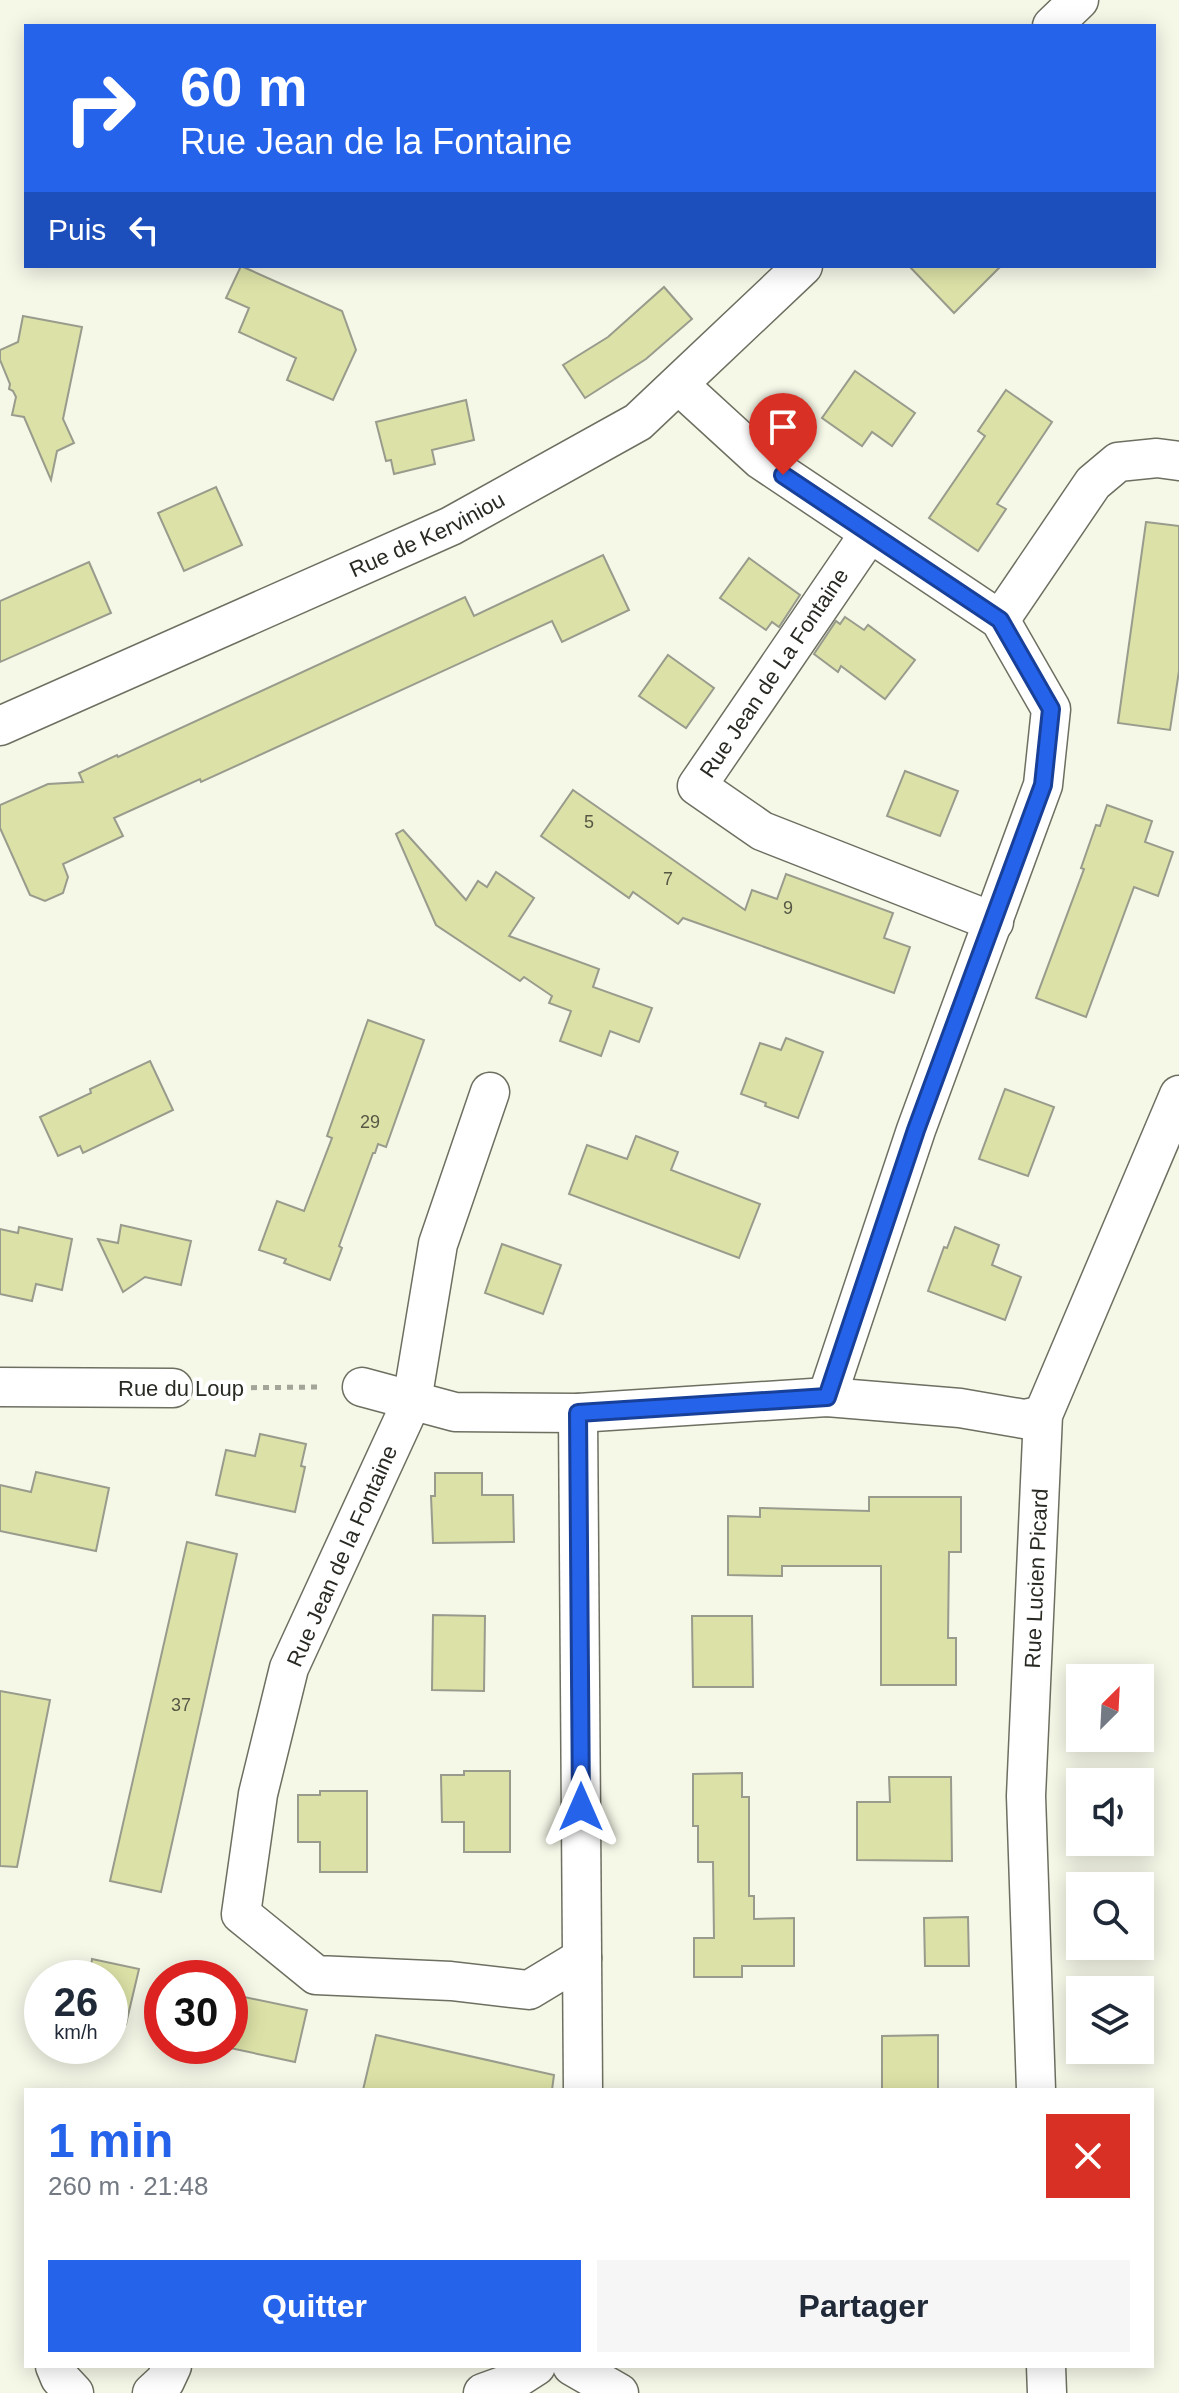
<!DOCTYPE html>
<html lang="fr">
<head>
<meta charset="utf-8">
<style>
  :root { --surface:#fff; --page:#f6f6f7; --text:#1f2937; --muted:#747a83; --accent:#2563eb }
  body { margin:0; font-family:Helvetica,sans-serif; background:var(--page); color:var(--text); height:100vh; display:flex; flex-direction:column; font-size:30px; white-space:nowrap }
  * { box-sizing:border-box; margin:0 }
  p { font-size:26px; color:var(--muted) }
  .icon { flex:none; width:44px; height:44px; fill:none; stroke:currentColor; stroke-width:2; stroke-linecap:round; stroke-linejoin:round }
  .map { position:relative; flex:1; overflow:hidden }
  .panel { position:absolute; left:24px; top:2088px; width:1130px; height:280px; display:flex; flex-direction:column; background:var(--surface); border-radius:0px; box-shadow:0 4px 20px #0003 }
  .panel>* { flex:none }
  .hud { position:absolute; left:24px; top:24px; width:1132px; height:244px; border-radius:0px; box-shadow:0 4px 20px #0003; background:#2563eb; color:#fff; overflow:hidden }
  .needle { width:52px; rotate:24deg }
  .buttons { position:absolute; left:1066px; top:1664px; display:grid; gap:16px }
  .buttons a { display:grid; place-items:center; width:88px; height:88px; border-radius:0px; background:var(--surface); box-shadow:0 4px 20px #0003; font-size:40px }
  .speed { position:absolute; left:24px; top:1960px; display:flex; gap:16px; font-size:40px; font-weight:700; text-align:center }
  .speed>* { display:grid; place-content:center; width:104px; height:104px; border-radius:50%; background:var(--surface); box-shadow:0 4px 20px #0003; line-height:1 }
  .speed small { font-size:20px; font-weight:400 }
  .speed .limit { border:12px solid #d22; background:#fff; color:#111 }
  .pin { position:absolute; display:grid; place-items:center; width:68px; height:68px; color:#fff; margin:-82px -34px; border-radius:50% 50% 50% 0; rotate:-45deg; box-shadow:0 0 8px #0007 }
  .pin .icon { rotate:45deg }
  .me { position:absolute; width:88px; margin:-44px; rotate:0deg; stroke-linejoin:round; filter:drop-shadow(0 0 6px #0008) }
  .turn { display:flex; align-items:center; gap:28px; height:168px; padding:0 24px; font-size:36px }
  .turn .icon { width:104px; height:104px; stroke-width:2.5 }
  .turn b { display:block; font-size:56px; line-height:68px }
  .then { display:flex; align-items:center; height:76px; padding:0 24px; background:#0003; gap:16px; font-size:30px }
  .round { display:grid; place-items:center; flex:none; width:84px; height:84px; border-radius:0px; background:var(--page) }
  .headline { display:flex; align-items:center; justify-content:space-between; height:136px; padding:0 24px }
  h1 { font-size:48px; font-weight:700; line-height:60px; color:var(--accent) }
  .cta { display:flex; gap:16px; margin-top:auto; padding:16px 24px }
  .cta a { flex:1; height:92px; border-radius:0px; background:var(--accent); color:#fff; font-size:32px; font-weight:700; line-height:92px; text-align:center }
  .cta a+a { background:var(--page); color:var(--text) }
  .map>svg:first-child { display:block }
  .building { fill:#dce2a7; stroke:#999b8c; stroke-width:2 }
  .lines { fill:none; stroke-linecap:round; stroke-linejoin:round }
  .street-casing { stroke:#6e6f61; stroke-width:41 }
  .path { stroke:#a4a599; stroke-width:5; stroke-dasharray:6 6; stroke-linecap:butt }
  .street { stroke:#fff; stroke-width:38 }
  .route-casing { stroke:#184099; stroke-width:20 }
  .route { stroke:#2563eb; stroke-width:14 }
  .labels { text-anchor:middle; dominant-baseline:central; stroke-width:8; stroke-linejoin:round; paint-order:stroke }
  .number-label { font-size:18px; fill:#565845 }
  .street-label { font-size:22px; fill:#292a24; stroke:#fff }
</style>
</head>
<body>
<div class="map">
<svg width="1179" height="2393" viewBox="0 0 1179 2393">
  <rect width="100%" height="100%" fill="#f5f7e7"/>
  <g class="building">
    <path d="M241,266L342,311L356,350L333,400L287,380L296,358L239,332L249,308L226,298Z"/>
    <path d="M909,266H1001L954,313Z"/>
    <path d="M664,287L692,319L646,359L585,398L563,365L608,337Z"/>
    <path d="M23,316L82,327L63,419L74,443L57,451L51,480L24,417L12,415L16,397L13,391L9,389L10,384L0,360V350L18,342Z"/>
    <path d="M855,371L915,413L892,446L872,432L862,446L822,418Z"/>
    <path d="M1006,390L1052,422L997,504L1006,509L978,551L929,518L985,436L978,431Z"/>
    <path d="M466,400L474,440L432,450L435,464L394,474L391,460L386,461L376,422Z"/>
    <path d="M216,487L242,545L184,571L158,513Z"/>
    <path d="M1146,522L1179,526V671L1170,730L1118,723Z"/>
    <path d="M603,555L629,610L562,642L552,621L201,782L200,779L114,818L123,836L63,864L68,877L63,893L45,901L30,895L0,828V805L48,784L83,782L79,773L117,755L118,757L465,597L474,616Z"/>
    <path d="M749,558L800,595L779,627L772,622L766,630L720,598Z"/>
    <path d="M89,562L111,613L0,662V601Z"/>
    <path d="M845,617L864,630L868,625L915,660L885,699L841,666L838,672L814,654L836,621L840,624Z"/>
    <path d="M668,655L714,688L686,728L639,696Z"/>
    <path d="M905,771L958,791L940,836L887,816Z"/>
    <path d="M573,790L745,910L752,890L777,899L786,874L893,913L884,938L910,947L894,993L683,918L678,924L633,892L629,898L541,836Z"/>
    <path d="M1107,805L1152,821L1145,842L1173,852L1158,896L1134,887L1086,1017L1036,998L1084,869L1081,868L1096,825L1100,826Z"/>
    <path d="M403,830L466,900L478,881L487,887L496,872L534,898L509,936L599,969L593,987L652,1008L639,1042L610,1031L601,1056L560,1041L571,1011L549,1003L552,996L524,977L520,981L436,925L396,834Z"/>
    <path d="M368,1020L424,1040L386,1147L378,1144L375,1153H373L339,1246L342,1248L330,1280L284,1263L286,1259L259,1250L277,1201L304,1211L332,1138L327,1136Z"/>
    <path d="M786,1038L823,1052L798,1118L765,1106L766,1103L741,1094L760,1043L781,1050Z"/>
    <path d="M150,1061L173,1110L83,1153L80,1146L58,1156L40,1117L91,1093L90,1089Z"/>
    <path d="M1005,1089L1054,1107L1028,1176L979,1159Z"/>
    <path d="M636,1136L678,1152L671,1170L760,1204L739,1258L569,1194L587,1145L627,1159Z"/>
    <path d="M121,1225L191,1241L181,1285L145,1277L123,1292L98,1239L118,1243Z"/>
    <path d="M19,1227L72,1239L62,1290L36,1284L32,1301L0,1294V1229L18,1233Z"/>
    <path d="M955,1227L999,1245L992,1265L1021,1277L1005,1320L928,1291L944,1247L947,1248Z"/>
    <path d="M502,1244L561,1265L543,1314L485,1293Z"/>
    <path d="M260,1434L306,1444L301,1466L305,1467L295,1512L216,1495L226,1450L255,1456Z"/>
    <path d="M36,1472L109,1488L96,1551L0,1531V1485L31,1492Z"/>
    <path d="M435,1473H482V1495H513L514,1542L433,1543L431,1496H435Z"/>
    <path d="M869,1497H961V1552H949L948,1638H956V1685H881V1566H782V1576L728,1575V1516L760,1517V1508L869,1511Z"/>
    <path d="M187,1542L237,1554L161,1892L110,1881Z"/>
    <path d="M433,1615L485,1616L484,1691L432,1690Z"/>
    <path d="M692,1616H752L753,1687H693Z"/>
    <path d="M0,1691L50,1700L17,1867L0,1866Z"/>
    <path d="M464,1771H510V1852H464V1822H442L441,1775H464Z"/>
    <path d="M742,1773V1797H749V1896H754V1919L794,1918V1966H742V1977H694V1938H714L713,1862H698V1826H693V1774Z"/>
    <path d="M889,1777H951L952,1861L857,1860V1802H890Z"/>
    <path d="M320,1791H367V1872H320V1842H298V1795H320Z"/>
    <path d="M968,1917L969,1966H925L924,1918Z"/>
    <path d="M92,1959L139,1969L126,2024L110,2021V1978H90Z"/>
    <path d="M230,1994L307,2010L295,2062L230,2048Z"/>
    <path d="M376,2035L554,2075L552,2090H363Z"/>
    <path d="M938,2035V2090H882V2036Z"/>
  </g>
  <g class="lines">
    <defs>
      <g id="street">
        <path d="M1052,26L1079,0"/>
        <path d="M679,385L761,460L1000,620L1051,709L1043,785L916,1130L827,1397"/>
        <path d="M869,534L697,786L762,831L994,922"/>
        <path d="M1000,620L1093,483L1118,462L1157,458L1179,461"/>
        <path id="s1" d="M0,726L451,526L638,422L803,266"/>
        <path d="M490,1092L438,1244L412,1401L289,1668L258,1794L241,1914L316,1975L451,1981L529,1990L582,1958"/>
        <path d="M0,1387L173,1388"/>
        <path d="M362,1387L455,1412L578,1413L827,1397L960,1408L1024,1419L1043,1415"/>
        <path d="M578,1413L583,2090"/>
        <path id="s2" d="M1036,2090L1026,1796L1043,1415L1179,1095"/>
        <path d="M55,2366L60,2378L74,2393"/>
        <path d="M572,2366L619,2393"/>
        <path d="M1046,2366L1047,2393"/>
        <path d="M152,2393L165,2381L172,2366"/>
        <path d="M483,2393L508,2384L536,2366"/>
      </g>
    </defs>
    <use href="#street" class="street-casing"/>
    <path class="path" d="M215,1388L321,1387"/>
    <use href="#street" class="street"/>
  </g>
  <g class="lines">
    <defs>
      <path id="route" d="M581,1807L578,1413L827,1397L916,1130L1043,785L1051,709L1000,620L783,475"/>
    </defs>
    <use href="#route" class="route-casing"/>
    <use href="#route" class="route"/>
  </g>
  <g class="labels">
    <g class="number-label">
      <text x="589" y="822">5</text>
      <text x="668" y="879">7</text>
      <text x="788" y="908">9</text>
      <text x="370" y="1122">29</text>
      <text x="181" y="1705">37</text>
    </g>
    <g class="street-label">
      <text stroke="none"><textPath href="#s1" startOffset="468">Rue de Kerviniou</textPath></text>
      <text transform="translate(774 673) rotate(-56)">Rue Jean de La Fontaine</text>
      <text x="181" y="1388">Rue du Loup</text>
      <text transform="translate(342 1556) rotate(-66)">Rue Jean de la Fontaine</text>
      <text stroke="none"><textPath href="#s2" startOffset="512">Rue Lucien Picard</textPath></text>
    </g>
  </g>
</svg>
<div class="buttons">
<a><svg class="needle" viewBox="-14 -14 28 28"><path d="M0-13l5 13h-10z" fill="#e53935"/><path d="M0 13l5-13h-10z" fill="#747a83"/></svg></a>
<a><svg class="icon" aria-label="sound" viewBox="0 0 24 24"><path d="M4 9h4l5-4v14l-5-4H4zM17 9q2 3 0 6"/></svg></a>
<a><svg class="icon" aria-label="search" viewBox="0 0 24 24"><circle cx="10" cy="10" r="6"/><path d="M15 15l6 6"/></svg></a>
<a><svg class="icon" aria-label="layers" viewBox="0 0 24 24"><path d="M12 4l9 5-9 5-9-5zM3 14l9 5 9-5"/></svg></a>
</div>
<div class="speed"><div>26<small>km/h</small></div><div class="limit">30</div></div>
<div class="pin" style="left:783px;top:475px;background:#d93025"><svg class="icon" aria-label="arrive" viewBox="0 0 24 24"><path d="M6 21V4h12l-3 4 3 4H6"/></svg></div>
<svg class="me" style="left:581px;top:1807px" viewBox="-20 -20 40 40"><path d="M0-17L14 15 0 8-14 15z" fill="#2563eb" stroke="#fff" stroke-width="4"/></svg>
<div class="hud">
<div class="turn"><svg class="icon" aria-label="right" viewBox="0 0 24 24"><path d="M7 20v-9h11M14 6l5 5-5 5"/></svg><div><b>60 m</b>Rue Jean de la Fontaine</div></div>
<div class="then">Puis<svg class="icon" aria-label="left" viewBox="0 0 24 24"><path d="M17 20v-9H6M10 6l-5 5 5 5"/></svg></div>
</div>
<section class="panel">
<div class="headline"><div><h1>1 min</h1><p>260 m · 21:48</p></div><a class="round" style="background:#d93025;color:#fff"><svg class="icon" aria-label="close" viewBox="0 0 24 24"><path d="M6 6l12 12M18 6L6 18"/></svg></a></div>
<div class="cta"><a>Quitter</a><a>Partager</a></div>
</section>
</div>
</body>
</html>
